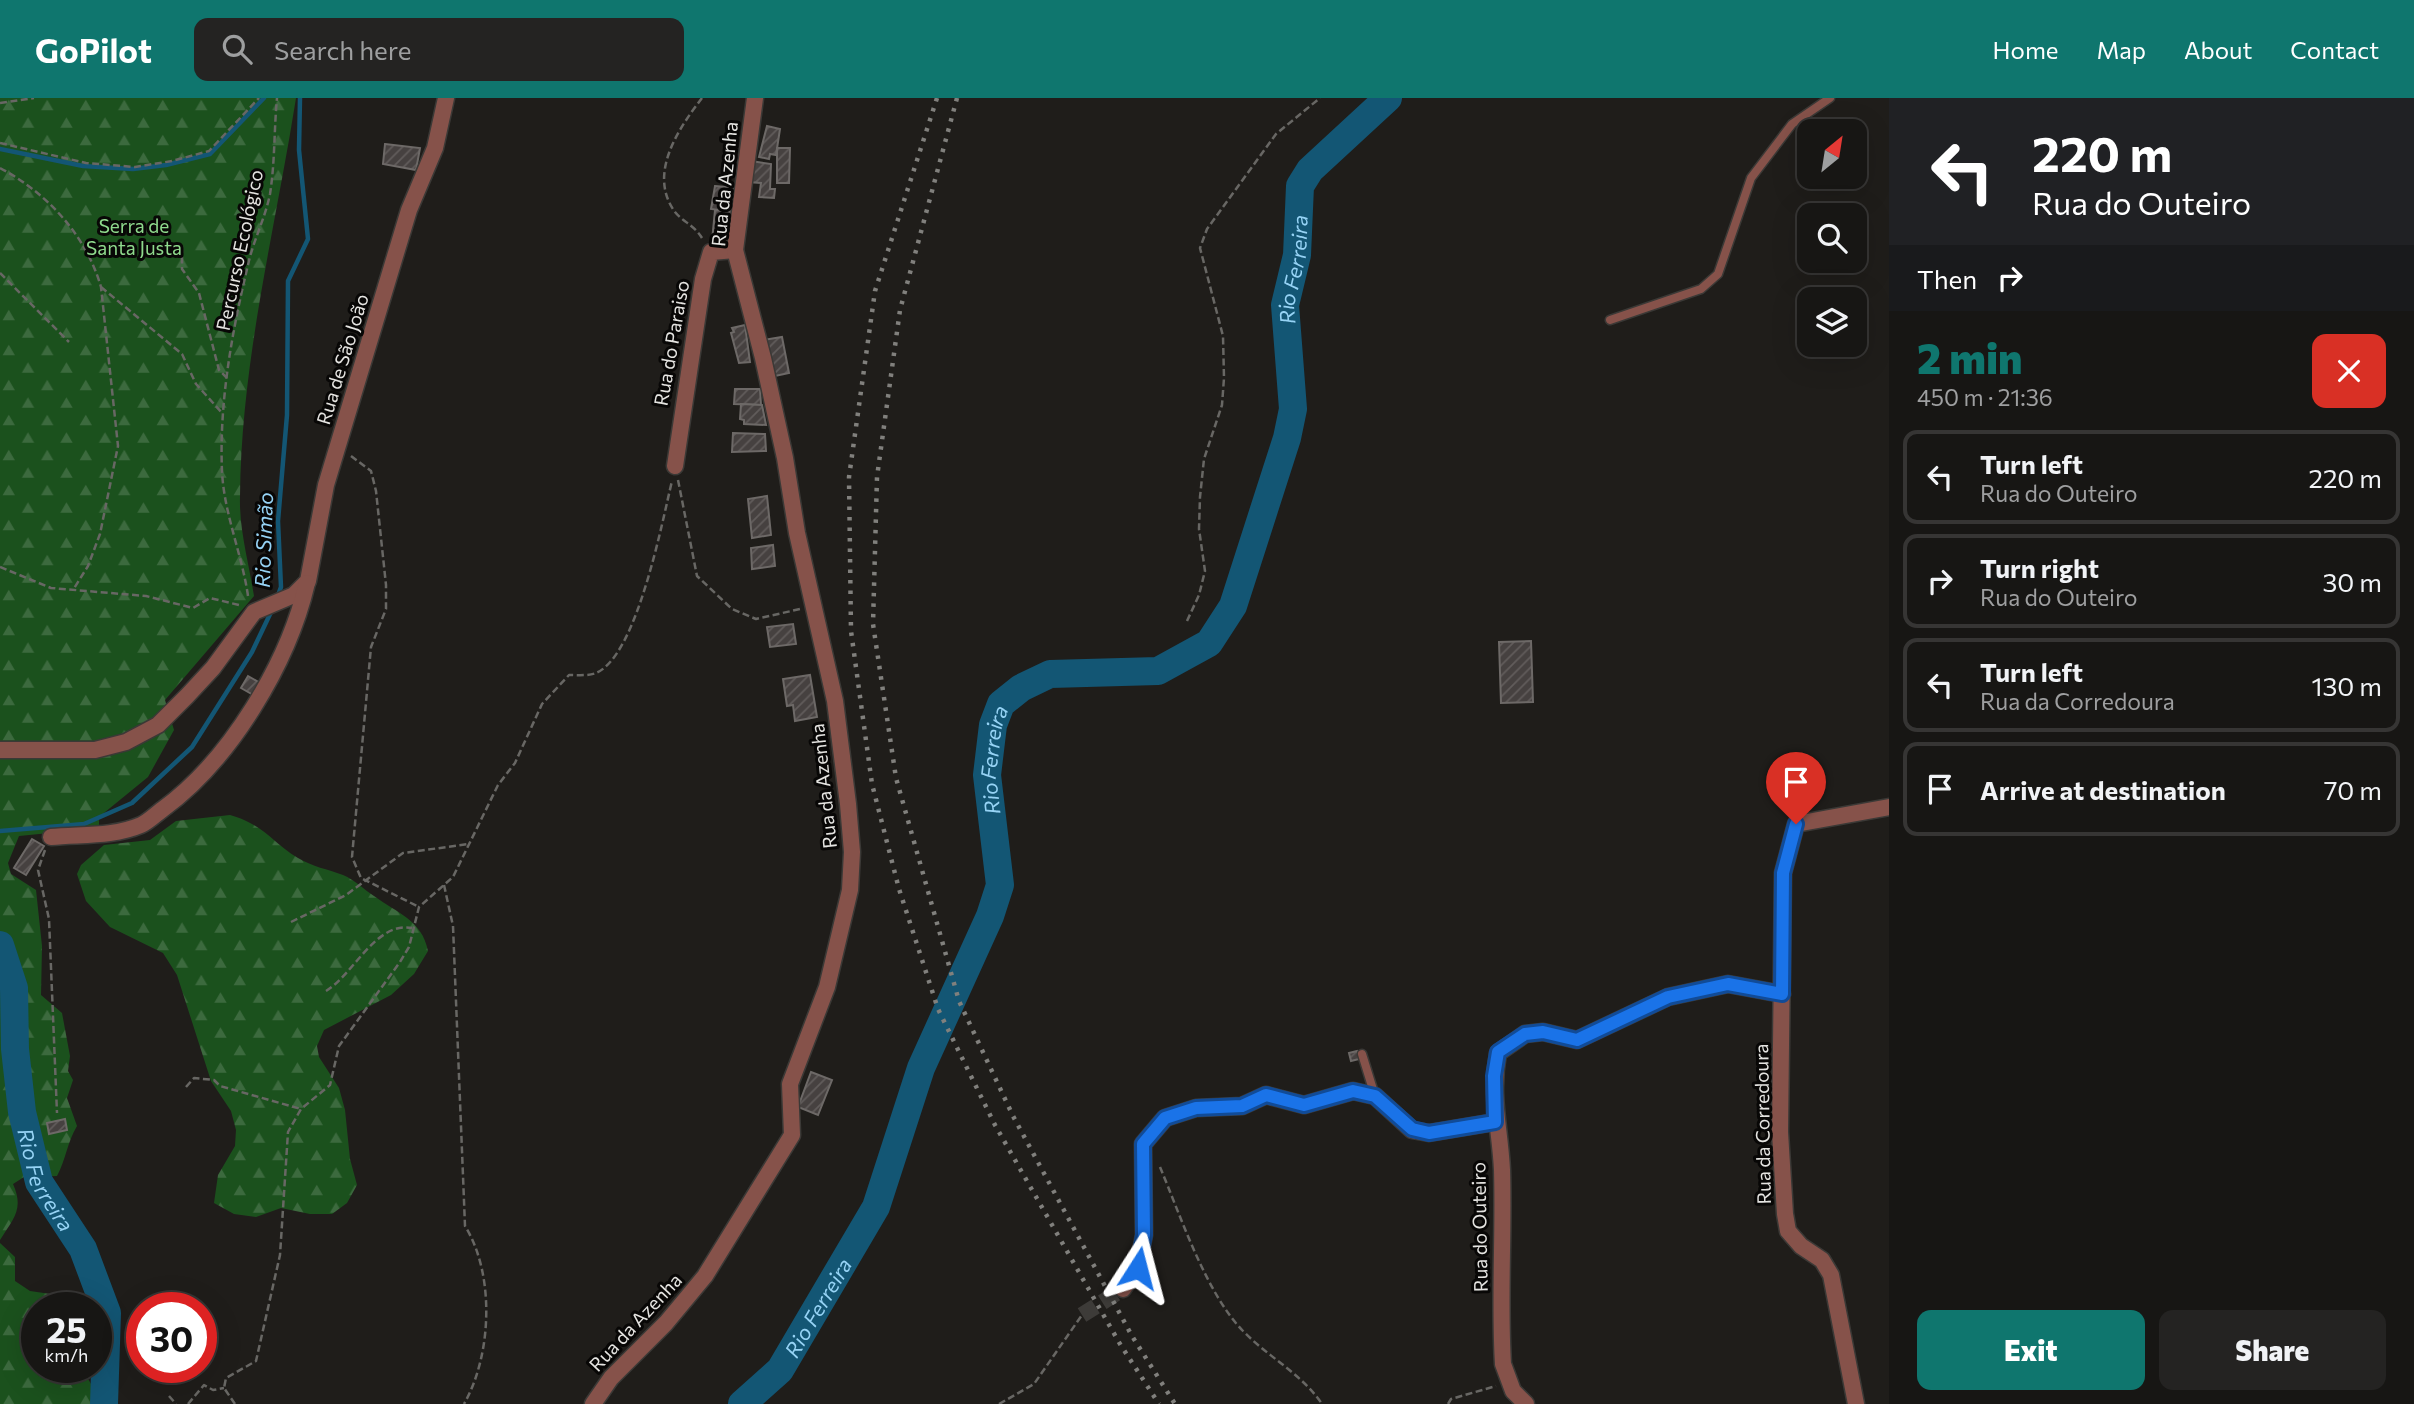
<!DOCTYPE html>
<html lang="en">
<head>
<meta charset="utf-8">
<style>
  :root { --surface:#171614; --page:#242322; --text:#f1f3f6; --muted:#9e9fa0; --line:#363534; --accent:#0f766e }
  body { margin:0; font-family:Commissioner,sans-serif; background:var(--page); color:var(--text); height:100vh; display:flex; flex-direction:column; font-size:26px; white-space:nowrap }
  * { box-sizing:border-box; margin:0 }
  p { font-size:23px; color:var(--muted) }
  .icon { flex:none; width:38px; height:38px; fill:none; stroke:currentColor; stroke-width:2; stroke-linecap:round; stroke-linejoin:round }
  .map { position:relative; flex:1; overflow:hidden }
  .sheet { display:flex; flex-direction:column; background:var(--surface); width:525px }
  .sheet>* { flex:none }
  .top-card { background:#202124; color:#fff; overflow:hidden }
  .needle { width:46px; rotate:30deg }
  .buttons { position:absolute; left:1797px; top:21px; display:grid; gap:14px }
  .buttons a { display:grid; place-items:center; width:70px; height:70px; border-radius:14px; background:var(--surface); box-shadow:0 7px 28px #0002,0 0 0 2px var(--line); font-size:35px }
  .speed { position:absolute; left:21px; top:1194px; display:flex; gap:14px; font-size:35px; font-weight:700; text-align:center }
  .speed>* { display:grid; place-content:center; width:91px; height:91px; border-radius:50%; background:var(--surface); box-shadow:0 7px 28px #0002,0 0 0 2px var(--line); line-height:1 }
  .speed small { font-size:18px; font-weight:400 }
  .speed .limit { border:10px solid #d22; background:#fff; color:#111 }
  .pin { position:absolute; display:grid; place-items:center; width:60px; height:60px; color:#fff; margin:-72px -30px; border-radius:50% 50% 50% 0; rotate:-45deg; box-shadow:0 0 7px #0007 }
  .pin .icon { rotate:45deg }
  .me { position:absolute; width:77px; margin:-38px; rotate:9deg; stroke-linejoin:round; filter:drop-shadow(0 0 5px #0008) }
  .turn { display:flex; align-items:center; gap:24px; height:147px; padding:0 28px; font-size:32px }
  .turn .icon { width:91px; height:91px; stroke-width:2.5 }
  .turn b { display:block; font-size:49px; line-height:60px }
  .then { display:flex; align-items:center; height:66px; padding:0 28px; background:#0003; gap:14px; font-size:26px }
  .round { display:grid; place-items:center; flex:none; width:74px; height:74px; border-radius:14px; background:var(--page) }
  .summary { display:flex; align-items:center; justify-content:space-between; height:119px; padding:0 28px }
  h1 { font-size:42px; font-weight:800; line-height:52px; color:var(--accent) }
  .cta { display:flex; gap:14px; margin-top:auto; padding:14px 28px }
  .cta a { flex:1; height:80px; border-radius:14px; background:var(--accent); color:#fff; font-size:28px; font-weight:800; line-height:80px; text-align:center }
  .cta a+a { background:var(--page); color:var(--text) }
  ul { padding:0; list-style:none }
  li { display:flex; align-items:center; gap:21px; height:94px; margin:0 14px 10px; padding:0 14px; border:4px solid var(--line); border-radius:14px }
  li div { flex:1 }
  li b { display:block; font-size:26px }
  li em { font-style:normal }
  header { display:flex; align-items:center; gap:42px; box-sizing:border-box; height:98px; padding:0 35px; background:var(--accent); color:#fff }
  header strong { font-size:33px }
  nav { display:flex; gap:38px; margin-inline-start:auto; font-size:24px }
  .search { width:490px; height:63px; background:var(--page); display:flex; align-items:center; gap:18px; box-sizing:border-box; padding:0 24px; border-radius:14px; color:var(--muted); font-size:26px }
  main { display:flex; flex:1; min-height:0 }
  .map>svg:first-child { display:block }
  .forest { fill:url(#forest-firs) }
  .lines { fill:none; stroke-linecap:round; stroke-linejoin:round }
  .stream { stroke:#135674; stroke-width:4.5 }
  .river { stroke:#135674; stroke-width:28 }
  .building { fill:url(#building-hatch); stroke:#6d6967; stroke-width:2 }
  .street-tunnel { stroke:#3d3b38; stroke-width:16; stroke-dasharray:16 8; stroke-linecap:butt }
  .lane-casing { stroke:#3b3936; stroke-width:11 }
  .street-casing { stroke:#3b3936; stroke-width:19 }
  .path { stroke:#686764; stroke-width:2.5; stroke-dasharray:7 3.5; stroke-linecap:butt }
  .lane { stroke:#86524a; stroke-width:8 }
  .street { stroke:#86524a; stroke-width:16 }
  .rail { stroke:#81807d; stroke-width:4.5; stroke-dasharray:3.5 7; stroke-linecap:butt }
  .route-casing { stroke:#114b97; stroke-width:18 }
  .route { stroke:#1a73e8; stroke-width:12 }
  .labels { text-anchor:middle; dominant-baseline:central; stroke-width:6; stroke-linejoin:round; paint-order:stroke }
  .street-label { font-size:19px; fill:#e5e4e1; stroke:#080706 }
  .park-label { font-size:19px; fill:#8fda8d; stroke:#080706 }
  .water-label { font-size:21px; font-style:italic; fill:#96d3f5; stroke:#080706 }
</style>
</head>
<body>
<header>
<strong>GoPilot</strong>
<div class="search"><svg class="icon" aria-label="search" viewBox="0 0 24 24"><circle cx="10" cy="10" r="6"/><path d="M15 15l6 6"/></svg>Search here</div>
<nav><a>Home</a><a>Map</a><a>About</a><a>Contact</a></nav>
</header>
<main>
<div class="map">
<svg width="1889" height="1306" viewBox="0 0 1889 1306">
  <defs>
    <pattern id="forest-firs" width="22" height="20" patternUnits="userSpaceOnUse" patternTransform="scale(1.75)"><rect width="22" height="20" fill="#1b511d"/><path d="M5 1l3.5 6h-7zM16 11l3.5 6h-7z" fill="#3c6a3e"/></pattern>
    <pattern id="building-hatch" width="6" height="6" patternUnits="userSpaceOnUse" patternTransform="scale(1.75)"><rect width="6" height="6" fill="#464140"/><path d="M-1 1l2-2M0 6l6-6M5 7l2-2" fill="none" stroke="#615c5b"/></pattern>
  </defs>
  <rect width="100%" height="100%" fill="#1f1d1a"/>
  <g class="forest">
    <path d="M0,0H296C275,133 241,263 240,399C239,431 249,466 254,498L165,602L174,632L148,679L99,719V730L19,738L8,765L11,776L36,792L42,848L41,897L62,915L70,958L68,973L73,982L67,1000L77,1028C67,1045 66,1061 57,1078L24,1079L13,1086C24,1111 14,1120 0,1142Z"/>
    <path d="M230,717C265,727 271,744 298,760C313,769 327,771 343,777C355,782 363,791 374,798C397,815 422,822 428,853L414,876L391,897L324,932L317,948L319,959L339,990L345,1012L350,1061L357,1087L347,1105L332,1116H310L281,1110L256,1119L234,1116L214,1105L218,1077L235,1048L236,1032L231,1013L211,983L177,877L163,855L110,829L86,803L77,776L81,767L104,747L150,742L176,723Z"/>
    <path d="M0,1145L15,1159V1183L30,1193L64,1198L82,1209H37V1269H81L91,1286L95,1306H0Z"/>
  </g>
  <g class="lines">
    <g class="stream">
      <path d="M0,51L83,68L133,71L166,67L210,56L264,0"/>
      <path d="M277,500L281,489L278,423L287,317L288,183L308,141L299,52L300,0"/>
      <path d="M0,733L84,726L132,705L192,649L252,554L272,512"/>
    </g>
    <g class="river">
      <path id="s1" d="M0,847L14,890L15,951L22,1014L39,1084L83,1151L107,1215L104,1306"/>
      <path id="s2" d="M742,1306L780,1272L876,1109L921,970L990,818L1000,787L987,677L993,627L1001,606L1021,590L1050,576L1158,573L1209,545L1233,508L1287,340L1293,311L1285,207L1297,157L1300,88L1310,72L1388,0"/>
    </g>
  </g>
  <g class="building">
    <path d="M767,28L780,31L776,57L770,56L769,61L759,59Z"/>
    <path d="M385,46L420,50L416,72L383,66Z"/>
    <path d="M777,50H790L789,85H777Z"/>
    <path d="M751,63L771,66L770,91H775L774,100L759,99L761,85L748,84Z"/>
    <path d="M715,88L737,90L733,114L711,111Z"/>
    <path d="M715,112L733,114L731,144L712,143Z"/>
    <path d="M745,227L750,264L739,265L731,235L734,234L732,230Z"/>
    <path d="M782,239L789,275L770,279L763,242Z"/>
    <path d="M735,291H760L761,307L734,306Z"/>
    <path d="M741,306L762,307L766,327L744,326V322L740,321Z"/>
    <path d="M733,335L765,336L766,353L732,354Z"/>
    <path d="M767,398L771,437L752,440L748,401Z"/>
    <path d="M773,447L775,468L752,471L751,450Z"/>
    <path d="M793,526L796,546L770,549L767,529Z"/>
    <path d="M1531,543L1533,604L1501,605L1499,544Z"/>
    <path d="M810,577L817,619L795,623L793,607L787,608L783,581Z"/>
    <path d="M248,578L262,586L255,598L241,590Z"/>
    <path d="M32,741L44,748L26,777L14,770Z"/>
    <path d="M1357,953L1359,961L1351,963L1349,955Z"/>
    <path d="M811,974L832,982L818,1017L798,1009Z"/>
    <path d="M65,1021L67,1032L49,1036L47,1025Z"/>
  </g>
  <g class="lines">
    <path class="street-tunnel" d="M1082,1217L1123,1191"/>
    <defs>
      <g id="lane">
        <path d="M1610,222L1701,191L1718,176L1751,80L1792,26L1830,0"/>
        <path d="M1362,956L1375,998"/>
      </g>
      <g id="street">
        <path d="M675,368L703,181L711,154L735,152"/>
        <path d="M0,652H95L126,644L158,627L187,598L213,570L254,514L294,497L308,483L326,387L409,112L435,50L446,0"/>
        <path d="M51,739C80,736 113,739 141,727C148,724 156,716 163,711C230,662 288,566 307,485"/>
        <path d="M1123,1191L1138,1169L1144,1137L1143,1046L1165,1020L1196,1010L1242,1008L1266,997L1304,1007L1353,993L1375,998L1412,1032L1429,1035L1495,1024"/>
        <path d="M593,1306L611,1280L666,1225L705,1178L792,1037L790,986L827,889L850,792L852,754L848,706L835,603L797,435L785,360L763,260L735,152L755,0"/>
        <path d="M1526,1306L1513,1293L1503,1266C1499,1202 1504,1137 1502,1072C1500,1029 1490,1000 1498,955L1525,936L1543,934L1577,942L1668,899L1728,886L1782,896"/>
        <path d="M1856,1306L1831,1177L1822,1162L1801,1148L1788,1133L1785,1116L1780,1034L1783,775L1796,726L1889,709"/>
      </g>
    </defs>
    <use href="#lane" class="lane-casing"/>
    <use href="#street" class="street-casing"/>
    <g class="path">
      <path d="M702,0C679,30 647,76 675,114C683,124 694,127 702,140"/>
      <path d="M0,5L34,0"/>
      <path d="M0,45L86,65L135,69L172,63L209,53L259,0"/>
      <path d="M0,70C47,95 86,137 101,189L118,348L100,436L88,468L73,492"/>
      <path d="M182,148V171L199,195L219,272L227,280"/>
      <path d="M0,175L69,244"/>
      <path d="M101,189L182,256L196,286L223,316"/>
      <path d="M351,358L371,373L376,393L386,487V511L371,549L352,759L361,780L419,809"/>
      <path d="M678,382L697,478L732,511L756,521L800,511"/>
      <path d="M0,469L51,490L146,498L193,510L210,500L239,507"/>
      <path d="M248,498C242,456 224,416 222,373C219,305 232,233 248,167C253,143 265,121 270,96C275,65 274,31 277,0"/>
      <path d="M1187,523L1199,497L1205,473L1199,431L1200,399L1204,361L1222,307L1224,280L1223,238L1200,150L1207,131L1276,36L1320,0"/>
      <path d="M45,752L38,772L49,821L57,1015"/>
      <path d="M444,787L453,828L465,1128C495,1176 492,1257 464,1306"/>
      <path d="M291,824L346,797L403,755L469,746"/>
      <path d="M326,893C354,876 376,823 412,830"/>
      <path d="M186,989L194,980L214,982L220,988L301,1011"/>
      <path d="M1160,1069C1181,1119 1206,1195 1243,1233C1268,1259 1302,1276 1322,1306"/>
      <path d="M169,1298L176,1306"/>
      <path d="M188,1306L204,1287L213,1292L224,1290"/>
      <path d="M235,1306L224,1290L226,1280L256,1263L280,1157L288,1034L301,1011L330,987L339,948L400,864L409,849L419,809L453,779L498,687L515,665L542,606L569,577C577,577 589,578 596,575C637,558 662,424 672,383"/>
      <path d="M999,1306L1034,1286L1082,1217"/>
      <path d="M1448,1306L1451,1301L1496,1288"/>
    </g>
    <use href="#lane" class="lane"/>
    <use href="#street" class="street"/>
    <g class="rail">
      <path d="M937,0L875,193L849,379L851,533L872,686L899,791L938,911L995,1027L1120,1246L1159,1306"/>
      <path d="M957,0L900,212L877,379L873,526L896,680L959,903L1013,1018L1132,1238L1175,1306"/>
    </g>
  </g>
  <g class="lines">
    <defs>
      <path id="route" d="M1138,1170L1144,1137L1143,1046L1165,1020L1196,1010L1242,1008L1266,997L1304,1007L1353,993L1375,998L1412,1031L1429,1035L1495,1024L1494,978L1498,954L1525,936L1543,934L1577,942L1668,899L1728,886L1782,896L1783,775L1796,726"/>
    </defs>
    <use href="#route" class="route-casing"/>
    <use href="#route" class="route"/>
  </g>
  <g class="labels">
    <g class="street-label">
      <text transform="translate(724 86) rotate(-84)">Rua da Azenha</text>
      <text transform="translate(239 152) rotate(-78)">Percurso Ecológico</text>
      <text transform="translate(671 245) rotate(-80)">Rua do Paraiso</text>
      <text transform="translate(342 261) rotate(-73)">Rua de São João</text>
      <text transform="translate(823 688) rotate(-96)">Rua da Azenha</text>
      <text transform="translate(1762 1026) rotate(-91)">Rua da Corredoura</text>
      <text transform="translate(1479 1129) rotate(-91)">Rua do Outeiro</text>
      <text transform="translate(635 1224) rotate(-47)">Rua da Azenha</text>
    </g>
    <g class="park-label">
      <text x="134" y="127">Serra de<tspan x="134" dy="22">Santa Justa</tspan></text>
    </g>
    <g class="water-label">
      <text stroke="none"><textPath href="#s2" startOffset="1384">Rio Ferreira</textPath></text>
      <text transform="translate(263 442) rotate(-88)">Rio Simão</text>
      <text stroke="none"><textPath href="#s2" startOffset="712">Rio Ferreira</textPath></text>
      <text stroke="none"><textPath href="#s1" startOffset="242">Rio Ferreira</textPath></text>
      <text stroke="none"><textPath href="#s2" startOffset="124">Rio Ferreira</textPath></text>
    </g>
  </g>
</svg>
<div class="buttons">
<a><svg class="needle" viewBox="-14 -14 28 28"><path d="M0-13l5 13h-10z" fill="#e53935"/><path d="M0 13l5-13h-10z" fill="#9e9fa0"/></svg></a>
<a><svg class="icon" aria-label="search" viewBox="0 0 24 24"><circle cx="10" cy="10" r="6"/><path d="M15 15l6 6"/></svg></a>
<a><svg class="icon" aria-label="layers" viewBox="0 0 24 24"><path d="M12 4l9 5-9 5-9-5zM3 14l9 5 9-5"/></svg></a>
</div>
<div class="speed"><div>25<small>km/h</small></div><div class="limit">30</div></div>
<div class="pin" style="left:1796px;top:726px;background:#d93025"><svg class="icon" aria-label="arrive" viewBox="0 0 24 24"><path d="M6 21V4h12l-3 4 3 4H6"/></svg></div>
<svg class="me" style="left:1138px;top:1170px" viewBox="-20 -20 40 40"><path d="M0-17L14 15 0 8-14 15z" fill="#1a73e8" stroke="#fff" stroke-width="4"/></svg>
</div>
<section class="sheet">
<div class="top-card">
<div class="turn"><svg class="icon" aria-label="left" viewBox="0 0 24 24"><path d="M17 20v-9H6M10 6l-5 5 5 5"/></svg><div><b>220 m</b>Rua do Outeiro</div></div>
<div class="then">Then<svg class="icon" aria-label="right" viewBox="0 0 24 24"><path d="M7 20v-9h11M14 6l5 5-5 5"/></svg></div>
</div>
<div class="summary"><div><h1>2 min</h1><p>450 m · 21:36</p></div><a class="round" style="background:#d93025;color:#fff"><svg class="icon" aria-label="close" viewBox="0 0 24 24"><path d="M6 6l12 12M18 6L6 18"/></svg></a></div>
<ul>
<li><svg class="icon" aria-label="left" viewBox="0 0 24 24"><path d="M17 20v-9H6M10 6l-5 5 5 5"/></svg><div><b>Turn left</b><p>Rua do Outeiro</p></div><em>220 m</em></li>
<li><svg class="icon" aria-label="right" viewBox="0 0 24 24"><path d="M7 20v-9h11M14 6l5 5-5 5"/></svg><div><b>Turn right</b><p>Rua do Outeiro</p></div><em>30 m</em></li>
<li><svg class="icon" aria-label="left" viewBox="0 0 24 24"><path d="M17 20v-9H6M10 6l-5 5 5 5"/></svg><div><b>Turn left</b><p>Rua da Corredoura</p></div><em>130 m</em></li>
<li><svg class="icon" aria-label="arrive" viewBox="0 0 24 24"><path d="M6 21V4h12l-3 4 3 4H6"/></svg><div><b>Arrive at destination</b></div><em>70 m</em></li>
</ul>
<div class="cta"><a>Exit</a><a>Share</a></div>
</section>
</main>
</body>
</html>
